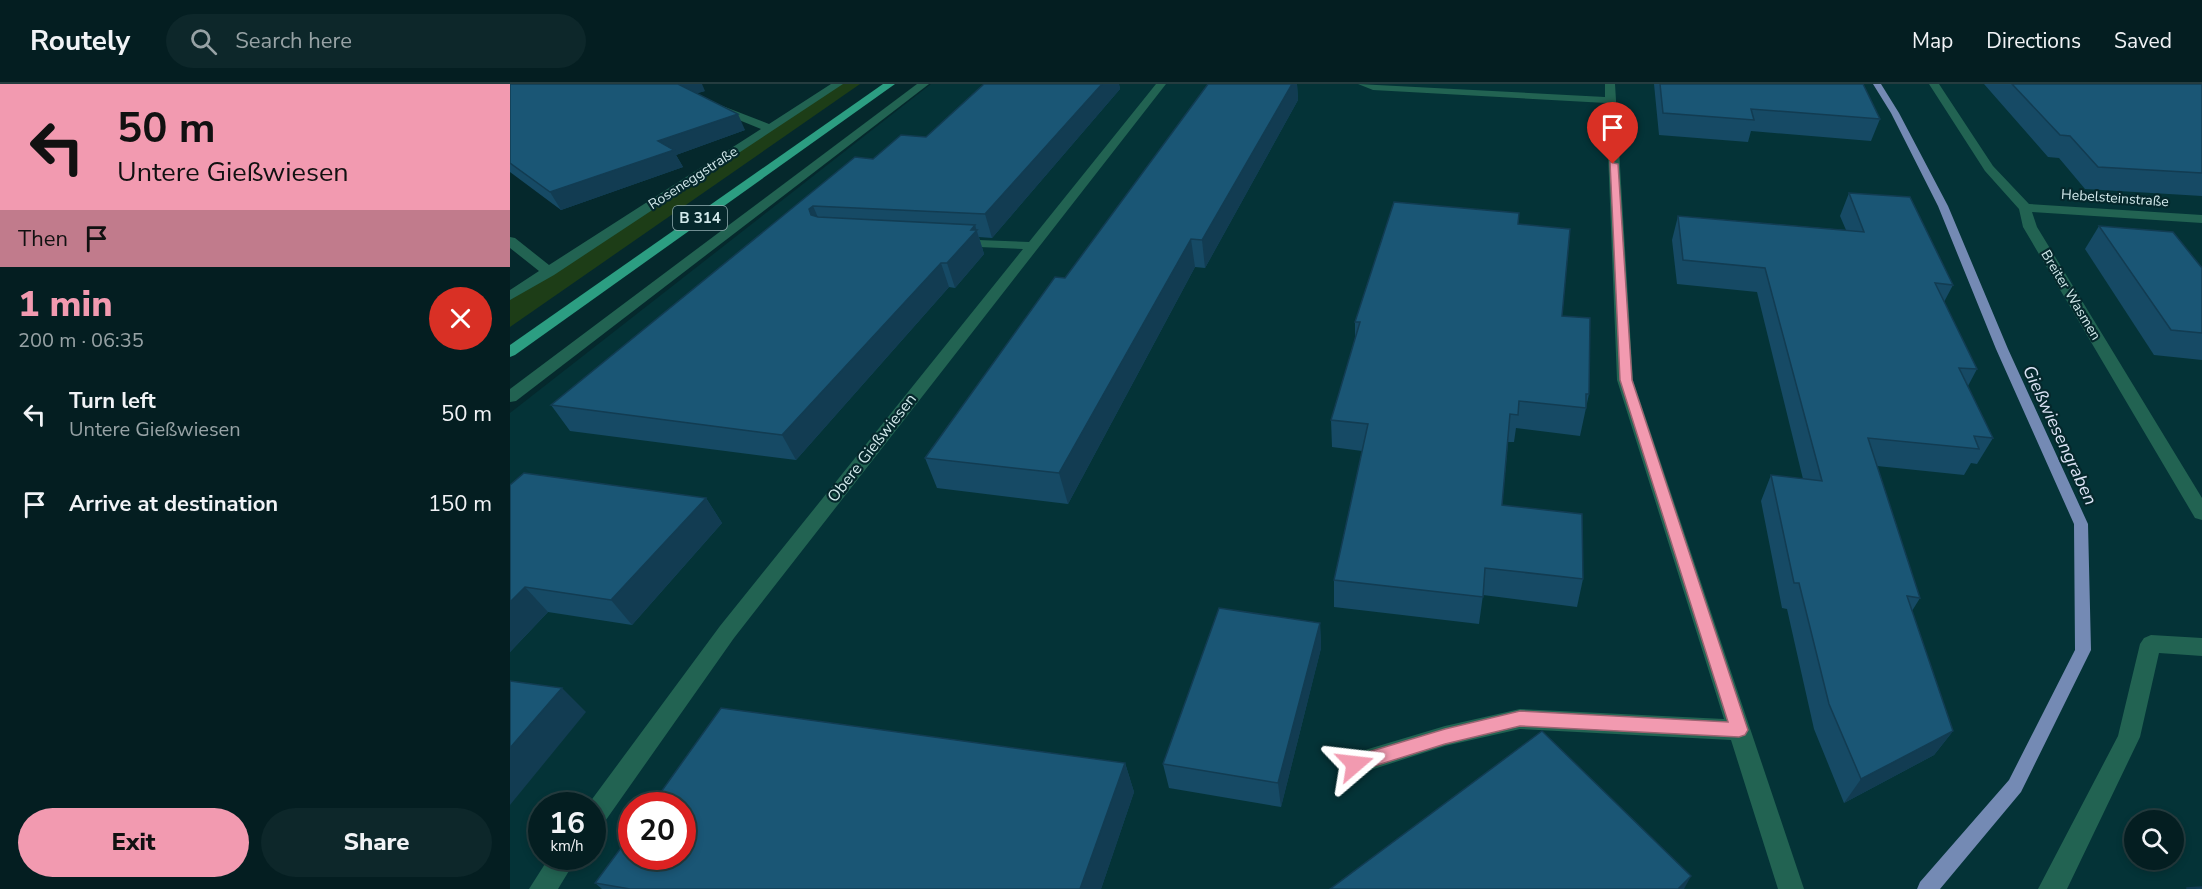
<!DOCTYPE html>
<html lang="en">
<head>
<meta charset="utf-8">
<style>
  :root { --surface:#041e21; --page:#0d272a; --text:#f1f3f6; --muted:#97a2a5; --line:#253c3f; --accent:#f29ab0 }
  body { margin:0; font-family:"Nunito Sans",sans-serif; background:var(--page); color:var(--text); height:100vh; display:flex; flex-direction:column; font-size:22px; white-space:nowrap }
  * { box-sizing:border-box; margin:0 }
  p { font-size:20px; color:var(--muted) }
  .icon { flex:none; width:33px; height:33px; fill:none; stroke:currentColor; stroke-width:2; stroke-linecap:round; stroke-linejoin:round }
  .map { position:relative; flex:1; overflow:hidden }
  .details { display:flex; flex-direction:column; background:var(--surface); width:510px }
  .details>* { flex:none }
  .banner { background:#f29ab0; color:#111; overflow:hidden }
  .fabs { position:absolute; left:1614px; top:726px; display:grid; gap:12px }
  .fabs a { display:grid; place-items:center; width:60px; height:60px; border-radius:50%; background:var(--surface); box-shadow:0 3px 9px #0003,0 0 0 2px var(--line); font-size:30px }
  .speed { position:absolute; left:18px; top:708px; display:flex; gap:12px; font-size:30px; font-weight:700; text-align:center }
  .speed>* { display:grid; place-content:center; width:78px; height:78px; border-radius:50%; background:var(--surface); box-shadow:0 3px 9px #0003,0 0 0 2px var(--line); line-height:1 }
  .speed small { font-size:15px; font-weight:400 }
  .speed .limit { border:9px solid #d22; background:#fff; color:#111 }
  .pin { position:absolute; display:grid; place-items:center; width:51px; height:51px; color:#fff; margin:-62px -26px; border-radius:50% 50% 50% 0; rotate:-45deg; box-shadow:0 0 6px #0007 }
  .pin .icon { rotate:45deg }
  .me { position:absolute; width:66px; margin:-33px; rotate:73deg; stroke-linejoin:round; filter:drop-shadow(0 0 4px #0008) }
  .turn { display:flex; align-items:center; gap:21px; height:126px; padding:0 18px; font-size:27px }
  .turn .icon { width:78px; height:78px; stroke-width:2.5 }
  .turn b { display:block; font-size:42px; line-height:51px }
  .then { display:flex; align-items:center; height:57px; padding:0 18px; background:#0003; gap:12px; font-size:22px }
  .round { display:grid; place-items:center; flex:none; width:63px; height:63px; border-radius:32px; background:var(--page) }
  .headline { display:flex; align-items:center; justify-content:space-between; height:102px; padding:0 18px }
  h1 { font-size:36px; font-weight:800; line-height:45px; color:var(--accent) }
  .button { display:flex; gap:12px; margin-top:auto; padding:12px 18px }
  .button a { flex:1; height:69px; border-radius:36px; background:var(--accent); color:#111; font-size:24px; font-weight:800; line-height:69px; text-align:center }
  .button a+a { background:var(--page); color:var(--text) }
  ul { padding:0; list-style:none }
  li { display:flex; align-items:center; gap:18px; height:90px; padding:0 18px }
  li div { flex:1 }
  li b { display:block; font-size:22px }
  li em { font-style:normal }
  header { display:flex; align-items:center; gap:36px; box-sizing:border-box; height:84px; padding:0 30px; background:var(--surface); border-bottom:2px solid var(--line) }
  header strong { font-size:28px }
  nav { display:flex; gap:33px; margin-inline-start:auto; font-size:21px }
  .search { width:420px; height:54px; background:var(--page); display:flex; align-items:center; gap:15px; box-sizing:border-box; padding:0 21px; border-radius:33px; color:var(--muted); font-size:22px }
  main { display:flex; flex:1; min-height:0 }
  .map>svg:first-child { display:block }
  .built { fill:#043337; fill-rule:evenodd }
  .green { fill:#1d3d17 }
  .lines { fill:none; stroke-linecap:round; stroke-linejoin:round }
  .stream { fill:#748ab4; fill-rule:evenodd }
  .minor { fill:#226352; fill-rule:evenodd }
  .major { fill:#2c9e82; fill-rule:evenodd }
  .wall { fill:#164a65 }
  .shaded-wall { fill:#123c52 }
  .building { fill:#1a5675; stroke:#123c52; stroke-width:1.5 }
  .route { fill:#f29ab0; stroke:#9d6472; stroke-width:1.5 }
  .labels { text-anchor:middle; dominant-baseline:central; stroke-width:4.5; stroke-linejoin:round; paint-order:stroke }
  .far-street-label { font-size:14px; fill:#d2e9eb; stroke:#05282c }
  .shield { fill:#05282c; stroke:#94afb2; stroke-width:1.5 }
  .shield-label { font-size:15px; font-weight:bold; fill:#d2e9eb }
  .street-label { font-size:16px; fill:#d2e9eb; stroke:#05282c }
  .water-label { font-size:18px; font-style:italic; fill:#dbe3f5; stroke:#05282c }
</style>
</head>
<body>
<header>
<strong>Routely</strong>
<div class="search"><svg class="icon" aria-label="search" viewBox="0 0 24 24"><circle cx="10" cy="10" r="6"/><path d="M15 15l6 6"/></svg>Search here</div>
<nav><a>Map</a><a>Directions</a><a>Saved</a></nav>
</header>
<main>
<section class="details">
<div class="banner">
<div class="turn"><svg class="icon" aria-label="left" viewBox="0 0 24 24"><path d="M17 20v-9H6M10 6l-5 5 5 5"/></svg><div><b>50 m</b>Untere Gießwiesen</div></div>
<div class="then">Then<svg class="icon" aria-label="arrive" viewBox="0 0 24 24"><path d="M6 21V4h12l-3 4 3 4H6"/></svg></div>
</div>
<div class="headline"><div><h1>1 min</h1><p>200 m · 06:35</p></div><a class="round" style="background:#d93025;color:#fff"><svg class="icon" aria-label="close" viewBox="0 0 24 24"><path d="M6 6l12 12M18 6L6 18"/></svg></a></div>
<ul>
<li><svg class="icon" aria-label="left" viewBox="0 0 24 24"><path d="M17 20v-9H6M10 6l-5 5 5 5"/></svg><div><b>Turn left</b><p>Untere Gießwiesen</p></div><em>50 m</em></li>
<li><svg class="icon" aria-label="arrive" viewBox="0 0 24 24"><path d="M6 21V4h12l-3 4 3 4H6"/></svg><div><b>Arrive at destination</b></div><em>150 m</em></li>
</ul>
<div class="button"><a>Exit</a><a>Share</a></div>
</section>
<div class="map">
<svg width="1692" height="805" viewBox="0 0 1692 805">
  <rect width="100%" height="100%" fill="#05282c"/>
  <path class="built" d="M421,0H1692V805H0V329ZM32,722H82V772H32ZM122,722H172V772H122ZM1624,736H1664V776H1624Z"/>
  <path class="green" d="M328,0H350L0,243V212Z"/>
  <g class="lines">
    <path class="stream" d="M1363,0H1371L1389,29L1438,122L1498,265L1578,440L1581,566L1511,708L1430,805H1407L1410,798L1499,696L1565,566L1564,440L1486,265L1428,122L1381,29Z"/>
    <g class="minor">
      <path d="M321,0H333L44,191L0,216V206L29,187L0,164V153L5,154L39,181L251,45L202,25V21H210L259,40Z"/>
      <path d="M407,0H419L6,317L0,318V305Z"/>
      <path d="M646,0H656L224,554L91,743L82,746V722H77L210,542L513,165L447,162L442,161L440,158L442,155L519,158Z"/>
      <path d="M848,0L1095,13V0H1105L1123,296L1294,805H1268L1221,656L1010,645L935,662L845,691L837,687L833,680L837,673L845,669L935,642L1010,625L1214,635L1107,296L1096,19L863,6Z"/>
      <path d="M1419,0H1429L1483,82L1519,120L1692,131V139L1522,128L1527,143L1692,414V436L1685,434L1513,143L1509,125L1475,87Z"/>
      <path d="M1641,551L1692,554V572L1649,569L1630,653L1557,805H1528L1608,652L1630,560L1634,554Z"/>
      <path d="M40,772H68L48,805H19Z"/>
    </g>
    <path class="major" d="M373,0H385L5,271L0,273V261Z"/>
  </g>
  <g class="wall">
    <path d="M0,0L195,7L187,9L235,46L166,71L173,83L51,126L0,88Z"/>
    <path d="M474,0H609L610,5L482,154L469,153L474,170L445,204L439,203L286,376L60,347L41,321L363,75L416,53Z"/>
    <path d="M698,0H787L788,16L695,184L685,183L558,420L427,404L415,374L555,194Z"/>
    <path d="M1144,0H1353L1370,35L1361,57L1241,47L1238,58L1149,51Z"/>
    <path d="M1474,0H1692V112L1575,105L1549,74L1538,73Z"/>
    <path d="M1339,109L1443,201L1434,218L1467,285L1458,302L1483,354L1467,380L1461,379L1454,391L1367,382L1410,514L1402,527L1443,647L1424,671L1334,719L1304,645L1277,525L1272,524L1251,417L1261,391L1293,395L1247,208L1167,200L1162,156L1168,132L1336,146L1330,132Z"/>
    <path d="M1008,140L1052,232L1079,310L1070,352L1006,344L1004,358H998L992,421L1073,495L1067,523L973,511L969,540L824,523V496L852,367L822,363L821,336L845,256V238Z"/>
    <path d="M1589,142L1692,184V276L1644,271L1575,165Z"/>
    <path d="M0,401L196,414L212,439L122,541L38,528L0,568Z"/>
    <path d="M810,539L811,564L771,723L659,704L653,680Z"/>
    <path d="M615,679L624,708L591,805H92L85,799Z"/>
  </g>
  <g class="shaded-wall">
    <path d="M165,0H192L195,7L172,14Z"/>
    <path d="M592,0H609L610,5L482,154L475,130Z"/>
    <path d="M782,0H787L788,16L695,184L692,156Z"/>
    <path d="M228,30L235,46L166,71L173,83L51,126L40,108L148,57Z"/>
    <path d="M303,122L313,145L309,149L299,125Z"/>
    <path d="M465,141L474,170L445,204L437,179Z"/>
    <path d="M681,155L685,183L558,420L549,389Z"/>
    <path d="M431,179L439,203L286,376L272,351Z"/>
    <path d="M196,414L212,439L122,541L101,516Z"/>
    <path d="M15,503L38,528L0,568V518Z"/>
    <path d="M810,539L811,564L771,723L768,699Z"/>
    <path d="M52,604L76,628L0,721V664Z"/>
    <path d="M1443,647L1424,671L1334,719L1351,695Z"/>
    <path d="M615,679L624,708L591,805H570Z"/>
    <path d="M1181,792L1174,805H1168Z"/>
  </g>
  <g class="building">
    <path d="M0,0H168L228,30L148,57L164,66L40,108L0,79Z"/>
    <path d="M474,0H592L475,130L303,122L299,125L301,131L308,133L465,141L461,146H467L437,179H431L272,351L41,321L345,73L363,75L391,51L416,53Z"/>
    <path d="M698,0H782L692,156L681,155L549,389L415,374L545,193L555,194Z"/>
    <path d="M1150,0H1353L1370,35L1241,25L1244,36L1153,29Z"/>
    <path d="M1502,0H1692V89L1588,83L1560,52L1550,51Z"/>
    <path d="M1339,109L1400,113L1443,201L1425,199L1467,285L1449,284L1483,354L1464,352L1469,365L1358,354L1410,514L1397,512L1443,647L1351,695L1319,620L1289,499H1284L1261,391L1312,397L1255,184L1173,176L1168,132L1354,148Z"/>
    <path d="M884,118L1009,129L1008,140L1060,145L1052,232L1080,234L1079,310H1076V324L1009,317L1008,331L1000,330L992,421L1072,430L1073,495L975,484L973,513L824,496L858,340L821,336L850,238H845Z"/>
    <path d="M1589,142L1663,148L1692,184V249L1661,246Z"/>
    <path d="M14,389L196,414L101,516L15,503L0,518V401Z"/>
    <path d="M709,524L810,539L768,699L653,680Z"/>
    <path d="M0,597L52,604L0,664Z"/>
    <path d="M211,624L615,679L570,805H120L85,799L122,749V772H172V722H141Z"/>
    <path d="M1032,647L1181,792L1168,805H820Z"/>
    <path d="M1692,803V805H1677V804Z"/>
  </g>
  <path class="route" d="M1100,78L1108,80L1122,296L1238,646L1235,651L1229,653L1010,642L935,660L845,688L839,686L837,680L839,675L845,672L935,645L1010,627L1218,638L1110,296Z"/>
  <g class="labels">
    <g class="far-street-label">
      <text transform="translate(183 94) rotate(-33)">Roseneggstraße</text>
      <text transform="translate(1605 114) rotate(4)">Hebelsteinstraße</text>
      <text transform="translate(1561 211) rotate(59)">Breiter Wasmen</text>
    </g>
    <rect class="shield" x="163" y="122" width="54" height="24" rx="4.5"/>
    <g class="shield-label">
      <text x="190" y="134">B 314</text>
    </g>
    <g class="street-label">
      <text transform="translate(362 364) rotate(-52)">Obere Gießwiesen</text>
    </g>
    <g class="water-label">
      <text transform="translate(1550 351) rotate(65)">Gießwiesengraben</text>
    </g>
  </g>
</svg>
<div class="fabs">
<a><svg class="icon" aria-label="search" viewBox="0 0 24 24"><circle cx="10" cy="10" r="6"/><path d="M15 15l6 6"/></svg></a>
</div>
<div class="speed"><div>16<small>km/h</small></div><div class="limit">20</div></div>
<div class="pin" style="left:1103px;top:80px;background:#d93025"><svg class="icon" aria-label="arrive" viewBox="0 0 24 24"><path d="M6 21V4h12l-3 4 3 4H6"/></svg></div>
<svg class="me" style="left:845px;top:680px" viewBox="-20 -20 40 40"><path d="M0-17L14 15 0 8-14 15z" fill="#f29ab0" stroke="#fff" stroke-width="4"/></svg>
</div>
</main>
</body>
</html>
